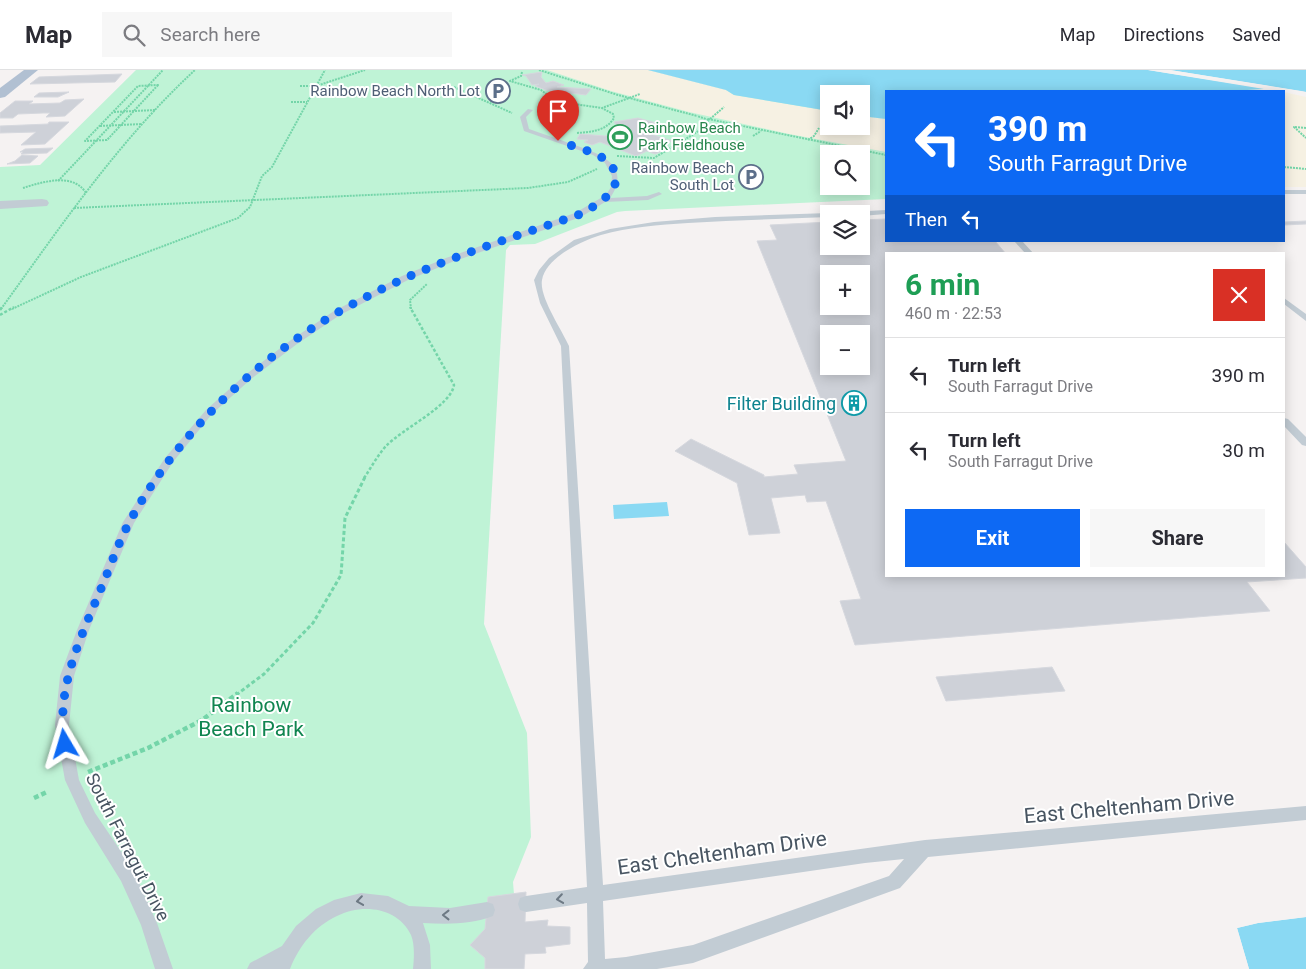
<!DOCTYPE html>
<html lang="en">
<head>
<meta charset="utf-8">
<style>
  :root { --surface:#fff; --page:#f7f7f7; --text:#2b2b33; --muted:#7c7c81; --line:#e1e1e2; --accent:#0d69f4 }
  body { margin:0; font-family:Roboto,sans-serif; background:var(--page); color:var(--text); height:100vh; display:flex; flex-direction:column; font-size:19px; white-space:nowrap }
  * { box-sizing:border-box; margin:0 }
  p { font-size:16px; color:var(--muted) }
  .icon { flex:none; width:28px; height:28px; fill:none; stroke:currentColor; stroke-width:2; stroke-linecap:round; stroke-linejoin:round }
  .map { position:relative; flex:1; overflow:hidden }
  .drawer { position:absolute; left:885px; top:182px; width:400px; height:325px; display:flex; flex-direction:column; background:var(--surface); border-radius:0px; box-shadow:0 2px 12px #0003 }
  .drawer>* { flex:none }
  .hud { position:absolute; left:885px; top:20px; width:400px; height:152px; border-radius:0px; box-shadow:0 2px 12px #0003; background:#0d69f4; color:#fff; overflow:hidden }
  .buttons { position:absolute; left:820px; top:15px; display:grid; gap:10px }
  .buttons a { display:grid; place-items:center; width:50px; height:50px; border-radius:0px; background:var(--surface); box-shadow:0 2px 12px #0003; font-size:25px }
  .pin { position:absolute; display:grid; place-items:center; width:42px; height:42px; color:#fff; margin:-51px -21px; border-radius:50% 50% 50% 0; rotate:-45deg; box-shadow:0 0 5px #0007 }
  .pin .icon { rotate:45deg }
  .me { position:absolute; width:55px; margin:-28px; rotate:353deg; stroke-linejoin:round; filter:drop-shadow(0 0 4px #0008) }
  .turn { display:flex; align-items:center; gap:18px; height:105px; padding:0 20px; font-size:22px }
  .turn .icon { width:65px; height:65px; stroke-width:2.5 }
  .turn b { display:block; font-size:35px; line-height:42px }
  .then { display:flex; align-items:center; height:48px; padding:0 20px; background:#0003; gap:10px; font-size:19px }
  .round { display:grid; place-items:center; flex:none; width:52px; height:52px; border-radius:0px; background:var(--page) }
  .head { display:flex; align-items:center; justify-content:space-between; height:85px; padding:0 20px }
  h1 { font-size:30px; font-weight:700; line-height:38px; color:#1e9e55 }
  .action { display:flex; gap:10px; margin-top:auto; padding:10px 20px }
  .action a { flex:1; height:58px; border-radius:0px; background:var(--accent); color:#fff; font-size:20px; font-weight:700; line-height:58px; text-align:center }
  .action a+a { background:var(--page); color:var(--text) }
  ul { padding:0; list-style:none }
  li { display:flex; align-items:center; gap:15px; height:75px; padding:0 20px; border-top:1px solid var(--line) }
  li div { flex:1 }
  li b { display:block; font-size:19px }
  li em { font-style:normal }
  header { display:flex; align-items:center; gap:30px; box-sizing:border-box; height:70px; padding:0 25px; background:var(--surface); border-bottom:1px solid var(--line) }
  header strong { font-size:24px }
  nav { display:flex; gap:28px; margin-inline-start:auto; font-size:18px }
  .search { width:350px; height:45px; background:var(--page); display:flex; align-items:center; gap:12px; box-sizing:border-box; padding:0 18px; border-radius:0px; color:var(--muted); font-size:19px }
  .map>svg:first-child { display:block }
  .green { fill:#bff3d6; fill-rule:evenodd }
  .sand { fill:#f6f1e3 }
  .water { fill:#8ad9f3 }
  .pier { fill:#f5f2f2 }
  .building { fill:#ced1d8; stroke:#d6d8de; fill-rule:evenodd }
  .lines { fill:none; stroke-linecap:round; stroke-linejoin:round }
  .path-far3 { stroke:#74d5a9; stroke-width:2; stroke-dasharray:2 1; stroke-linecap:butt }
  .path-far2 { stroke:#74d5a9; stroke-width:2.5; stroke-dasharray:3 2; stroke-linecap:butt }
  .path-far1 { stroke:#74d5a9; stroke-width:3; stroke-dasharray:4 2.5; stroke-linecap:butt }
  .path { stroke:#74d5a9; stroke-width:4.5; stroke-dasharray:5 3; stroke-linecap:butt }
  .service { fill:#c2ccd4; fill-rule:evenodd }
  .minor { fill:#c2ccd4; fill-rule:evenodd }
  .primary { fill:#b1c0d2; fill-rule:evenodd }
  .oneway { stroke:#6d7984 }
  .route { stroke:#0d69f4; stroke-width:9; stroke-dasharray:0 16.2 }
  .labels { text-anchor:middle; dominant-baseline:central; stroke-width:4; stroke-linejoin:round; paint-order:stroke }
  .far-service-label { font-size:15px; fill:#4e5e75; stroke:#fff; text-anchor:end }
  .far-leisure-label { font-size:15px; fill:#27864d; stroke:#fff; text-anchor:start }
  .culture-label { font-size:18px; fill:#0d838f; stroke:#fff; text-anchor:end }
  .street-label { font-size:18px; fill:#485562; stroke:#fff }
  .near-park-label { font-size:21px; fill:#108550; stroke:#fff }
  .near-street-label { font-size:21px; fill:#485562; stroke:#fff }
</style>
</head>
<body>
<header>
<strong>Map</strong>
<div class="search"><svg class="icon" aria-label="search" viewBox="0 0 24 24"><circle cx="10" cy="10" r="6"/><path d="M15 15l6 6"/></svg>Search here</div>
<nav><a>Map</a><a>Directions</a><a>Saved</a></nav>
</header>
<div class="map">
<svg width="1306" height="899" viewBox="0 0 1306 899">
  <rect width="100%" height="100%" fill="#f5f2f2"/>
  <path class="green" d="M136,0H648L726,20L829,41V56H861V46L886,49V129L625,141L617,142L535,174L510,175L506,180L484,554L527,663L531,767L513,812L520,899H0V133L2,131H0V97L40,95ZM829,84H861V116H829Z"/>
  <g class="sand">
    <path d="M547,0H648L726,20L734,25L829,41V56H861V46L886,49V82L789,64L689,42L611,21Z"/>
    <path d="M1284,22L1306,27V117H1284Z"/>
  </g>
  <g class="water">
    <path d="M648,0H1148L1264,19L1231,21H886V49L861,46V24H829V41L734,25L726,20Z"/>
    <path d="M1170,0H1306V22Z"/>
    <path d="M667,432L669,446L614,449L613,435Z"/>
    <path d="M1306,847V899H1249L1237,858L1258,853Z"/>
  </g>
  <g class="pier">
    <path d="M1148,0H1170L1301,21L1306,22V25Z"/>
    <path d="M1306,845V847L1258,853L1237,858L1249,899H1247L1235,856L1258,851Z"/>
  </g>
  <g class="building">
    <path d="M542,2L541,7L546,13L553,11L564,15L557,17L591,19L586,25L546,20L535,16L539,14L532,15L526,6L522,5Z"/>
    <path d="M122,4L115,12L30,14L39,7Z"/>
    <path d="M69,22L58,27H34L39,23Z"/>
    <path d="M84,29L65,46L46,47L50,43H43L18,44L13,48H0V43L15,31H33L29,34L60,33L65,30Z"/>
    <path d="M638,48L656,53L652,58L639,60L672,71L662,75L670,78L655,84L647,81L636,86L600,72L592,75L584,72L588,70L577,69L580,64L605,66L620,60L614,52Z"/>
    <path d="M49,52H69L45,74L21,75L36,62L0,63V56L48,54Z"/>
    <path d="M53,78L47,83L21,84L23,82H20L25,79Z"/>
    <path d="M22,85L38,86L30,93L7,94L15,91Z"/>
    <path d="M886,149V171H995L1006,184H886V506H1284V472L1306,497V508L1247,512L1270,541L855,575L840,531L861,529L826,431L807,432L805,425L771,428L780,463L749,465L737,413L675,381L691,369L764,405V407L798,404L794,395L846,391L757,171L777,170L770,155L829,152V176H861V150ZM829,204H861V236H829ZM829,264H861V296H829Z"/>
    <path d="M1306,151V154L1284,155V152Z"/>
    <path d="M1052,597L1065,621L946,631L936,607Z"/>
    <path d="M526,822L525,852L548,850L547,856L570,857V874L545,877L546,883L525,884L524,899H485V888L470,875L485,859L488,827Z"/>
  </g>
  <g class="lines">
    <g class="path-far3">
      <path d="M539,0L618,25L697,46"/>
      <path d="M522,2L521,6L510,11L541,20L550,27L553,32L548,38"/>
      <path d="M158,15L107,70L85,71L138,16Z"/>
      <path d="M300,16H316L365,0"/>
      <path d="M454,17L512,43"/>
      <path d="M291,32H307"/>
      <path d="M542,40L574,34L602,38L640,24"/>
      <path d="M114,42L155,40"/>
      <path d="M708,49L886,85"/>
      <path d="M710,49L724,37"/>
      <path d="M100,56L142,54"/>
      <path d="M1306,58L1294,57L1306,68"/>
      <path d="M577,63C591,62 606,61 614,48L613,44L602,38"/>
      <path d="M753,66L761,61"/>
      <path d="M808,70L814,66L819,58"/>
      <path d="M617,86L654,88L702,59L709,50L697,46"/>
      <path d="M1284,97L1306,99"/>
      <path d="M58,111L163,0"/>
      <path d="M23,118C42,112 73,102 86,123"/>
      <path d="M74,138L528,118L568,112L597,99"/>
      <path d="M1,239C61,156 119,70 195,0"/>
      <path d="M12,239L81,207L238,148L250,137L262,106L272,97L325,0"/>
      <path d="M411,239L410,230L427,214"/>
    </g>
    <g class="path-far2">
      <path d="M0,240L2,237"/>
      <path d="M0,245L14,237"/>
      <path d="M364,408C371,398 377,386 386,376C402,359 451,336 454,315L410,237"/>
    </g>
    <path class="path-far1" d="M236,625L264,604L313,553L341,505L345,448L365,407"/>
    <g class="path">
      <path d="M88,702L148,678L202,650L238,623"/>
      <path d="M34,728L47,722"/>
    </g>
    <g class="service">
      <path d="M528,39L533,40L526,47L529,59C542,64 556,68 569,73C595,82 634,93 610,128L647,126L659,122L662,124L648,130L605,132L581,147L452,192L408,210L340,245L297,274L251,309L212,344L173,392L134,453L89,560L74,606L69,655L79,710L95,743L133,799L157,853L173,899H155L141,855L121,811L85,753L65,710L55,655L60,606L77,560L123,452L165,388L206,340L245,305L291,270L334,241L402,206L446,188L575,143L606,125L611,117L612,106L605,93L593,85L524,61L520,47Z"/>
      <rect x="1284" y="120" width="22" height="4"/>
      <path d="M886,140V144L861,146V144H847L850,142Z"/>
      <path d="M829,143L832,144H829V147C782,149 735,150 688,153C659,155 629,157 601,165C582,171 546,187 542,210C539,227 562,260 569,276L603,815L925,770L1306,736V750L928,787L900,818L693,893L657,899H583L588,892L587,833L526,842L520,840L518,834L520,828L526,826L587,817L561,276L540,233L534,210L539,200L549,188L574,170L610,159L654,152L715,147ZM904,789L889,806L693,875L626,887L605,889L603,831L865,793Z"/>
      <path d="M1014,171H1022L1034,184H1026Z"/>
      <path d="M1284,228L1306,244V251L1284,234Z"/>
      <path d="M1284,348L1288,349L1306,367V376L1302,375L1284,356Z"/>
      <path d="M361,823L388,826L409,836L450,838L487,832L493,834L495,840L493,846C471,855 446,854 423,853L430,875L431,899H413C414,888 415,875 411,865C398,837 362,833 337,846C315,856 299,876 290,899H247L250,893L282,876L296,856L316,839L334,830Z"/>
    </g>
    <path class="minor" d="M42,129L47,130L49,133L47,136L0,139V131Z"/>
    <path class="primary" d="M24,0H38L5,27L0,28V18Z"/>
  </g>
  <defs><path id="oneway-chevron" d="M-2-3.5L2.5 0L-2 3.5" fill="none" stroke-width="1.6" stroke-linecap="round" stroke-linejoin="round" transform="scale(1.25)"/></defs>
  <g class="oneway">
    <use href="#oneway-chevron" transform="translate(560 829) rotate(172)"/>
    <use href="#oneway-chevron" transform="translate(360 831) rotate(172)"/>
    <use href="#oneway-chevron" transform="translate(446 845) rotate(180)"/>
  </g>
  <g class="lines">
    <path class="route" d="M65,674C55,621 80,569 100,521C110,498 118,473 130,451C182,355 272,274 370,225C436,191 508,169 578,145C596,136 632,116 608,92C598,82 571,76 558,71"/>
  </g>
  <defs>
    <symbol id="parking-ring" viewBox="-11 -11 22 22"><circle r="9.5" fill="#fff" stroke="#5c6f8a" stroke-width="1.5"/><path d="M-3.5-5.5H1a3.5 3.5 0 0 1 0 7H-1V5.5H-3.5ZM-1-3.4V-.6H.8a1.4 1.4 0 0 0 0-2.8Z" fill="#5c6f8a"/></symbol>
    <symbol id="stadium-ring" viewBox="-11 -11 22 22"><circle r="9.5" fill="#fff" stroke="#2e9e5b" stroke-width="1.5"/><path d="M0-5a6.5 5 0 1 0 0 10a6.5 5 0 1 0 0-10ZM-3.5-1.8h7v3.6h-7Z" fill="#2e9e5b"/></symbol>
    <symbol id="building-ring" viewBox="-11 -11 22 22"><circle r="9.5" fill="#fff" stroke="#0f9aa8" stroke-width="1.5"/><path d="M-4-6H4V6H1V3H-1V6H-4ZM-2.5-4.3h1.7v1.8h-1.7ZM.8-4.3h1.7v1.8H.8ZM-2.5-1h1.7V.8h-1.7ZM.8-1h1.7V.8H.8Z" fill="#0f9aa8"/></symbol>
  </defs>
  <g fill-rule="evenodd">
    <use href="#parking-ring" x="484" y="7" width="28" height="28"/>
    <use href="#stadium-ring" x="606" y="53" width="28" height="28"/>
    <use href="#parking-ring" x="737" y="93" width="28" height="28"/>
    <use href="#building-ring" x="840" y="319" width="28" height="28"/>
  </g>
  <g class="labels">
    <g class="far-service-label">
      <text x="480" y="21">Rainbow Beach North Lot</text>
      <text x="734" y="98">Rainbow Beach<tspan x="734" dy="17">South Lot</tspan></text>
    </g>
    <g class="far-leisure-label">
      <text x="638" y="58">Rainbow Beach<tspan x="638" dy="17">Park Fieldhouse</tspan></text>
    </g>
    <g class="culture-label">
      <text x="836" y="333">Filter Building</text>
    </g>
    <g class="street-label">
      <text transform="translate(128 777) rotate(63)">South Farragut Drive</text>
    </g>
    <g class="near-park-label">
      <text x="251" y="635">Rainbow<tspan x="251" dy="24">Beach Park</tspan></text>
    </g>
    <g class="near-street-label">
      <text transform="translate(1129 737) rotate(-5)">East Cheltenham Drive</text>
      <text transform="translate(722 783) rotate(-8)">East Cheltenham Drive</text>
    </g>
  </g>
</svg>
<div class="buttons">
<a><svg class="icon" aria-label="sound" viewBox="0 0 24 24"><path d="M4 9h4l5-4v14l-5-4H4zM17 9q2 3 0 6"/></svg></a>
<a><svg class="icon" aria-label="search" viewBox="0 0 24 24"><circle cx="10" cy="10" r="6"/><path d="M15 15l6 6"/></svg></a>
<a><svg class="icon" aria-label="layers" viewBox="0 0 24 24"><path d="M12 4l9 5-9 5-9-5zM3 14l9 5 9-5"/></svg></a>
<a>+</a>
<a>−</a>
</div>
<div class="pin" style="left:558px;top:71px;background:#d93025"><svg class="icon" aria-label="arrive" viewBox="0 0 24 24"><path d="M6 21V4h12l-3 4 3 4H6"/></svg></div>
<svg class="me" style="left:65px;top:674px" viewBox="-20 -20 40 40"><path d="M0-17L14 15 0 8-14 15z" fill="#0d69f4" stroke="#fff" stroke-width="4"/></svg>
<div class="hud">
<div class="turn"><svg class="icon" aria-label="left" viewBox="0 0 24 24"><path d="M17 20v-9H6M10 6l-5 5 5 5"/></svg><div><b>390 m</b>South Farragut Drive</div></div>
<div class="then">Then<svg class="icon" aria-label="left" viewBox="0 0 24 24"><path d="M17 20v-9H6M10 6l-5 5 5 5"/></svg></div>
</div>
<section class="drawer">
<div class="head"><div><h1>6 min</h1><p>460 m · 22:53</p></div><a class="round" style="background:#d93025;color:#fff"><svg class="icon" aria-label="close" viewBox="0 0 24 24"><path d="M6 6l12 12M18 6L6 18"/></svg></a></div>
<ul>
<li><svg class="icon" aria-label="left" viewBox="0 0 24 24"><path d="M17 20v-9H6M10 6l-5 5 5 5"/></svg><div><b>Turn left</b><p>South Farragut Drive</p></div><em>390 m</em></li>
<li><svg class="icon" aria-label="left" viewBox="0 0 24 24"><path d="M17 20v-9H6M10 6l-5 5 5 5"/></svg><div><b>Turn left</b><p>South Farragut Drive</p></div><em>30 m</em></li>
</ul>
<div class="action"><a>Exit</a><a>Share</a></div>
</section>
</div>
</body>
</html>
